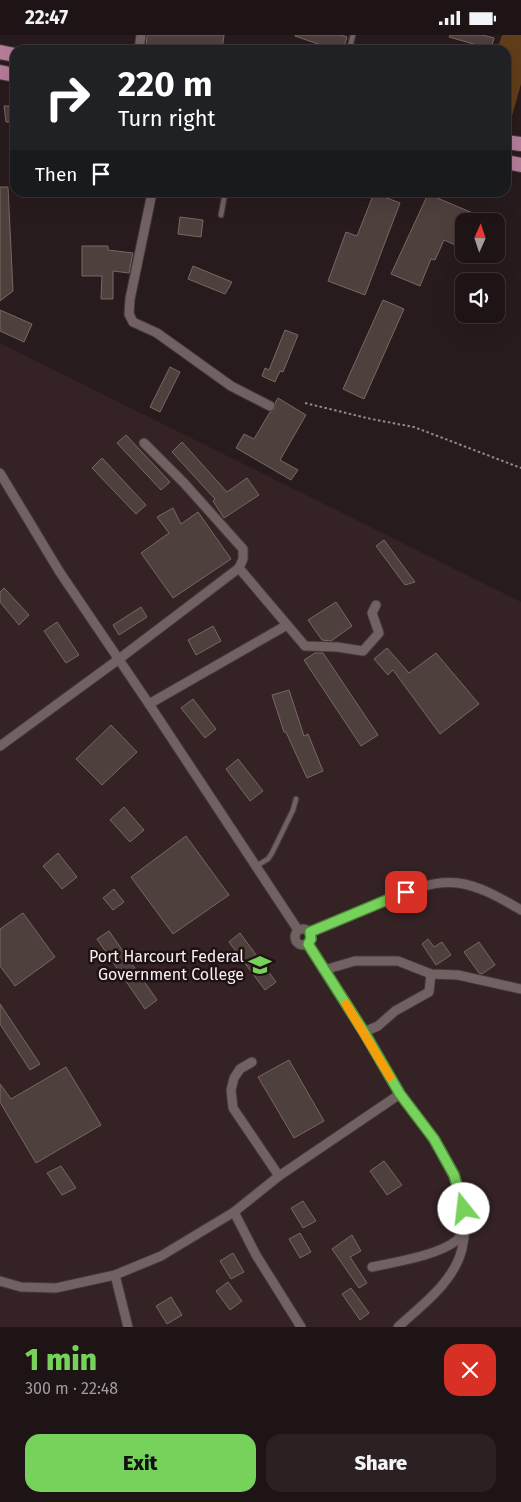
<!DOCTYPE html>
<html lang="en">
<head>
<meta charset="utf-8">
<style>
  :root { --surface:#1e1416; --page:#2b2123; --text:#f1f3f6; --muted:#a19ea1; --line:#3c3335; --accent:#76d25a }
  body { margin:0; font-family:"Fira Sans",sans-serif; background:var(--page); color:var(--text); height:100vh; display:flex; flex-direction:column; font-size:19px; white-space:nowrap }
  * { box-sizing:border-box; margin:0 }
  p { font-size:16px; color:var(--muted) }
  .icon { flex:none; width:28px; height:28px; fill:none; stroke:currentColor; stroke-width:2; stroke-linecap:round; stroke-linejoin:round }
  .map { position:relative; height:1292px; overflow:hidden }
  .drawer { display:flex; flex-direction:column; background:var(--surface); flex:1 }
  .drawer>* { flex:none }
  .banner { position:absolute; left:10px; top:10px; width:501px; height:152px; border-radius:15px; box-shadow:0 5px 20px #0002,0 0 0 1px var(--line); background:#202124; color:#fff; overflow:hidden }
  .needle { width:32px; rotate:3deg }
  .controls { position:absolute; left:455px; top:178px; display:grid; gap:10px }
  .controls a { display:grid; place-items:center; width:50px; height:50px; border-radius:10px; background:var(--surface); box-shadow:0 5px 20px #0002,0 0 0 1px var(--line); font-size:25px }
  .pin { position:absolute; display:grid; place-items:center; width:42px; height:42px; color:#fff; margin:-21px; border-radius:10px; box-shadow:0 2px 8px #0006 }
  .me { position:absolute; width:55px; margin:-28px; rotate:344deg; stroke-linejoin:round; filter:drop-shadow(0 0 4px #0008) }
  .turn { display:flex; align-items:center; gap:18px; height:105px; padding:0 25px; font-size:22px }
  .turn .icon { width:65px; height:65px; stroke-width:2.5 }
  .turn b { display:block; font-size:35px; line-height:42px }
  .then { display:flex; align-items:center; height:48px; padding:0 25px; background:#0003; gap:10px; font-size:19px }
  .round { display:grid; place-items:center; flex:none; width:52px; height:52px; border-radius:15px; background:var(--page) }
  .headline { display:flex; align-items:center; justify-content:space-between; height:85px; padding:0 25px }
  h1 { font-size:30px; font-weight:800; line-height:38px; color:var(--accent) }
  .primary-button { display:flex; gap:10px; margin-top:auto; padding:10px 25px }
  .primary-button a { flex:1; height:58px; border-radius:15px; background:var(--accent); color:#111; font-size:20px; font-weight:800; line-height:58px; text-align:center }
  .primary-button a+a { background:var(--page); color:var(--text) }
  .status { display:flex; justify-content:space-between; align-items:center; height:35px; padding:0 25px; background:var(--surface); direction:ltr }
  .status svg { height:14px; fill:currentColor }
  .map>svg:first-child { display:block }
  .built { fill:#352225 }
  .forest { fill:#623d19 }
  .building { fill:#4e403c; stroke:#786864 }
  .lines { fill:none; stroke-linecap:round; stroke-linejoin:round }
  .service-casing { stroke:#44393a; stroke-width:7 }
  .minor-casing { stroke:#44393a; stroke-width:11 }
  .primary-casing { stroke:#44393a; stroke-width:16 }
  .path { stroke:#95898b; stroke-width:2; stroke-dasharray:2.5 2.5; stroke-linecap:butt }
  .service { stroke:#726163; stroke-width:4.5 }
  .minor { stroke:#726163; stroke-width:9 }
  .primary { stroke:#b57e9b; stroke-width:14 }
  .route-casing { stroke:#4d883a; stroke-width:12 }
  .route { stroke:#76d25a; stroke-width:9 }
  .slow { stroke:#f59e0b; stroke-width:9 }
  .labels { text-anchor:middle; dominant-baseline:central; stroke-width:5; stroke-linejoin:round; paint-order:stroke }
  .poi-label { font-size:16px; fill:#f9eff0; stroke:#1f1214; text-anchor:end }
</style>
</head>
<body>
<div class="status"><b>22:47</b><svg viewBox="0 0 49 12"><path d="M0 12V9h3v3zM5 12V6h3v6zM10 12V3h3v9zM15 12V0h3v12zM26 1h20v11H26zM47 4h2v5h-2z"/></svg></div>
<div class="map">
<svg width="521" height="1292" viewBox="0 0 521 1292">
  <rect width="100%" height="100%" fill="#281b1d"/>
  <path class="built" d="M0,308L521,567V1292H0Z"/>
  <path class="forest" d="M502,0H521V49L510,88L506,87V15H497Z"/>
  <g class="building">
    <path d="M147,0H224L222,15H161L146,13Z"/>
    <path d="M295,0H342L347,2L343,15H335L295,1Z"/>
    <path d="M450,0H483L494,3L491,14L449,2Z"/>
    <path d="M4,71H15V87H6Z"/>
    <path d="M0,152H8L13,256L0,266Z"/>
    <path d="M374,158L400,168L365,260L328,246L346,197L357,201Z"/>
    <path d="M428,159L475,179L472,186H464V204L460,212L444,205L435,225L431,224L420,251L391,239Z"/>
    <path d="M180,182L203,185L201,202L178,199Z"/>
    <path d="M82,211H108V215L133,218L129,238L113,236V264H101L102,241H82Z"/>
    <path d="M193,231L232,247L225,259L188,244Z"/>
    <path d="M383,265L404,274L364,364L343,354Z"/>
    <path d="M0,275L32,289L24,307L0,296Z"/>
    <path d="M285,295L298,300L283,337L280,336L275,347L262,341L265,333L269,335Z"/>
    <path d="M170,332L180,337L160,377L150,372Z"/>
    <path d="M278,363L306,380L280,425L298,435L291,445L236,413L244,399L254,404L270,377L275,374V368Z"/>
    <path d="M126,400L170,447L161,455L117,408Z"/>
    <path d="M182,407L227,457L247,443L259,460L224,483L213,466L215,464L172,417Z"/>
    <path d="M102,423L146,470L136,479L92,433Z"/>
    <path d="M173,473L181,489L198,477L231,524L173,563L141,518L169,498L157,482Z"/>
    <path d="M384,505L415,547L405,550L376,511Z"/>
    <path d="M4,553L29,580L19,590L0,567V557Z"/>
    <path d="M336,567L352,591L331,606L322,605L308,585Z"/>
    <path d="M141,572L147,582L119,600L113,590Z"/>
    <path d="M57,587L79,620L66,628L44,596Z"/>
    <path d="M213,591L221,606L196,620L188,605Z"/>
    <path d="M387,613L409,638L436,618L479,669L440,699L393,635L388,640L374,624Z"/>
    <path d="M315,618H323L378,700L361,711L304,625Z"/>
    <path d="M289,655L304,701L308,699L323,736L307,743L286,697H284L272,660Z"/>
    <path d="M193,664L216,694L205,703L181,673Z"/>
    <path d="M111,690L137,717L102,750L76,724Z"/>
    <path d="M238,724L263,756L250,766L226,734Z"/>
    <path d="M124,772L144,795L130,807L110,785Z"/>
    <path d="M186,801L229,860L173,899L131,842Z"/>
    <path d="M58,818L77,842L62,854L43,831Z"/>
    <path d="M114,854L124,867L113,875L103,863Z"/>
    <path d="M23,878L55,922L15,951L0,931V894Z"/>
    <path d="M109,896L157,965L145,974L97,904Z"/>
    <path d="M240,898L276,947L265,955L229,907Z"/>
    <path d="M428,904L434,912L442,907L451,920L436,930L422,909Z"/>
    <path d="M479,907L495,930L482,939L479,938L464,917Z"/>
    <path d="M0,969L40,1029L30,1035L0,989Z"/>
    <path d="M289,1025L324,1086L294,1103L258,1042Z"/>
    <path d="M66,1032L101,1090L36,1128L0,1067V1049L11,1064Z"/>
    <path d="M384,1126L402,1150L387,1160L370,1136Z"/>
    <path d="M61,1131L76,1153L62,1160L47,1138Z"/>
    <path d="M303,1166L316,1186L303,1193L291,1173Z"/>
    <path d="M300,1198L311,1217L300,1223L289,1204Z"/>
    <path d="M352,1200L361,1216L350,1222L367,1248L359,1253L332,1214Z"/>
    <path d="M233,1218L244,1237L231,1244L220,1226Z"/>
    <path d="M228,1247L242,1266L230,1275L216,1256Z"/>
    <path d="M351,1253L369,1278L360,1285L342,1259Z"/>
    <path d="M171,1262L182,1280L167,1289L156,1271Z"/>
  </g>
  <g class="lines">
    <defs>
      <g id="service">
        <path d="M349,15L353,0"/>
        <path d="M221,180L225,158"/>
        <path d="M256,831L268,824L272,818L293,775L296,764"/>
      </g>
      <g id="minor">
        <path d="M139,15L141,0"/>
        <path d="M152,158L130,264L129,279L133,287L157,298L231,351L270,371"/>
        <path d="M0,438L59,536L149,669L298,895"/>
        <path d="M239,533L305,611L337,612L363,616L379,598L372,578L376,570"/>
        <path d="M149,669L287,590"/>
        <path d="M0,711L119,624L239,533L243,524V514L184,448L144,408"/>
        <circle cx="303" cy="902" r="8"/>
        <path d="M310,897C330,889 350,880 370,872C397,861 428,844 458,848C481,851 502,864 521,875"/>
        <path d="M307,909C327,938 347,968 365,998C377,1018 387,1038 399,1057C409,1073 422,1087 433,1103C455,1134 471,1176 462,1214C454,1247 422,1270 398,1292"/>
        <path d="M324,935L355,926H398L431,939L458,940L521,954"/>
        <path d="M364,997L378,991L395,976L429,957L431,939"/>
        <path d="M252,1027L240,1034L234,1043L231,1055L233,1073L279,1141"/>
        <path d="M234,1177L256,1220L301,1292"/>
        <path d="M372,1232C395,1227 440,1220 457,1205C460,1202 462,1198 465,1195"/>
        <path d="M115,1240L128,1292"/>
        <path d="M0,1246L21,1252L56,1253L115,1240L161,1221L234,1177L279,1141L400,1059"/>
      </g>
      <g id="primary">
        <path d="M0,17L15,20"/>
        <path d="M0,37L15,40"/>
        <path d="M506,107L521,109"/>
        <path d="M506,127L521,130"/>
      </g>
    </defs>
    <use href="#service" class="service-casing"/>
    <use href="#minor" class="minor-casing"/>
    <use href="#primary" class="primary-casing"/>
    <path class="path" d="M305,368L371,384L414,392L521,433"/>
    <use href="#service" class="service"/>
    <use href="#minor" class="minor"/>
    <use href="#primary" class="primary"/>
  </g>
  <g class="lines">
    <defs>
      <path id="route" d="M406,857L310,897L311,904L308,909L364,997L400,1059L434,1104L454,1140L464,1174"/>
    </defs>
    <use href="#route" class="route-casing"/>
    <use href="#route" class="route"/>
    <path class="slow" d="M346,969L390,1042"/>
  </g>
  <defs>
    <symbol id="university-bare" viewBox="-9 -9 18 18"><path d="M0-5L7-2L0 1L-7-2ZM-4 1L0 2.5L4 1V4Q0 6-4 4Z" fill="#76d25a" stroke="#1f1214" stroke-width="2.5" paint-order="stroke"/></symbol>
  </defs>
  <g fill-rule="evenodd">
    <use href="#university-bare" x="244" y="914" width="32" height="32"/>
  </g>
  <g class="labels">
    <g class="poi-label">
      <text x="244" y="921">Port Harcourt Federal<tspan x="244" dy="18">Government College</tspan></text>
    </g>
  </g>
</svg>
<div class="controls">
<a><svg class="needle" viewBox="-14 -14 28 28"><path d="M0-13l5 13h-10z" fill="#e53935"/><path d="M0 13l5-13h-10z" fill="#a19ea1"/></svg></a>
<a><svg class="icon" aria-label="sound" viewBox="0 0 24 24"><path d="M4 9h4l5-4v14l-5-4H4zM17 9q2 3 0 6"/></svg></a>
</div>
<div class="pin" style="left:406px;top:857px;background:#d93025"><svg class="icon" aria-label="arrive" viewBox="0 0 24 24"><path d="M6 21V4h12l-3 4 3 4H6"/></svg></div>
<svg class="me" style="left:464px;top:1174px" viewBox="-20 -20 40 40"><circle r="19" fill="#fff"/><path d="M0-13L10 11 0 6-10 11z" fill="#76d25a"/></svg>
<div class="banner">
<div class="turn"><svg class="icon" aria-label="right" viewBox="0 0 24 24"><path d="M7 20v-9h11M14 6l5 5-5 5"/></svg><div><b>220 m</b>Turn right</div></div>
<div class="then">Then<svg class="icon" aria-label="arrive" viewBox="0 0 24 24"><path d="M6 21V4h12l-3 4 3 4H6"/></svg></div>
</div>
</div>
<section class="drawer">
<div class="headline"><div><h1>1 min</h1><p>300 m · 22:48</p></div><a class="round" style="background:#d93025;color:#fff"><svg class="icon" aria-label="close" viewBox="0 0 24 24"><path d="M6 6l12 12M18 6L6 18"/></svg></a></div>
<div class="primary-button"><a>Exit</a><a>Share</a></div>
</section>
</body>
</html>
